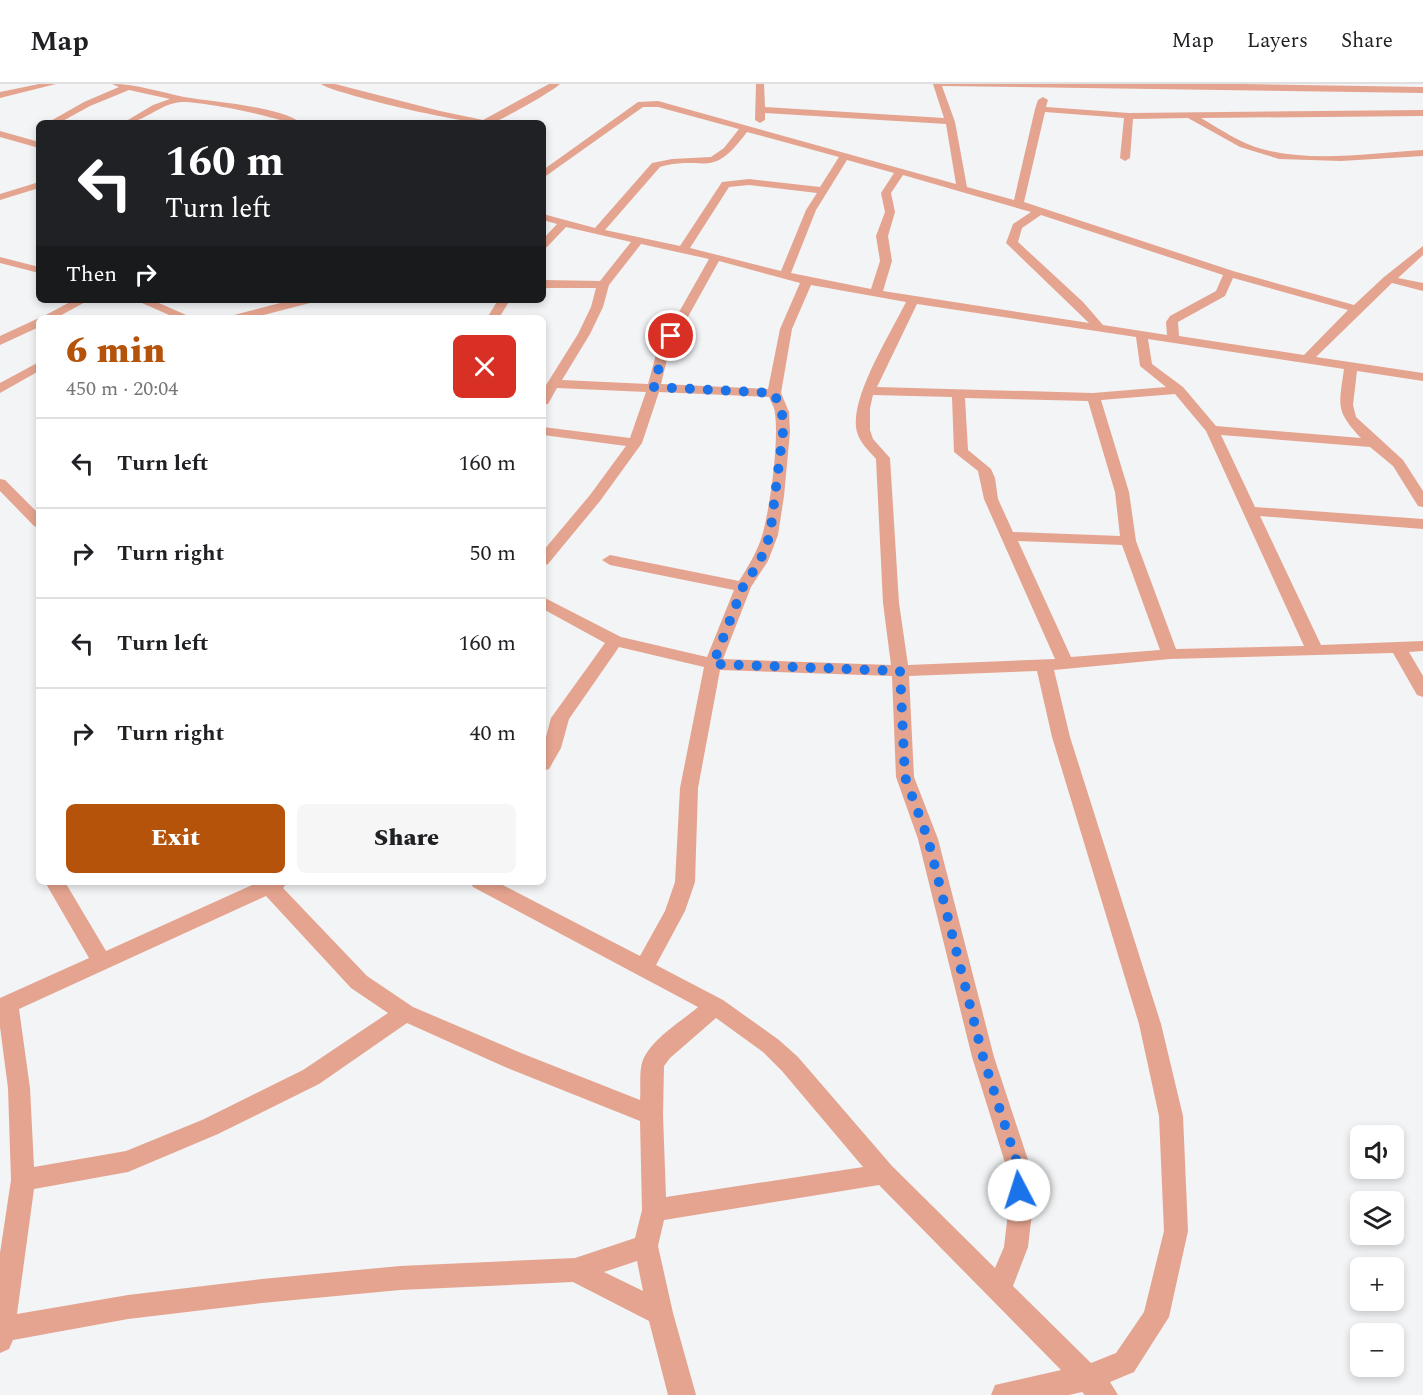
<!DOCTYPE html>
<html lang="en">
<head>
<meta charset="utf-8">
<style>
  :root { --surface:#fff; --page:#f6f6f6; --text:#202124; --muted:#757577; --line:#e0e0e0; --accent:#b45309 }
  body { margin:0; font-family:Spectral,serif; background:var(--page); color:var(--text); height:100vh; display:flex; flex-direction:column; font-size:22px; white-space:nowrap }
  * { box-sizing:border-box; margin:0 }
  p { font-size:20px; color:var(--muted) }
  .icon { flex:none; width:33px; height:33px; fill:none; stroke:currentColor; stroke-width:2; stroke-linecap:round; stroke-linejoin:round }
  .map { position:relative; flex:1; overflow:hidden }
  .details { position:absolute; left:36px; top:231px; width:510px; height:570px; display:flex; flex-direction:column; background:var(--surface); border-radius:9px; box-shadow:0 3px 9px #0003 }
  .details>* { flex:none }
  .guide { position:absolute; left:36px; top:36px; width:510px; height:183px; border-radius:9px; box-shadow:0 3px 9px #0003; background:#202124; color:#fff; overflow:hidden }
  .buttons { position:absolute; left:1350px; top:1041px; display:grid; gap:12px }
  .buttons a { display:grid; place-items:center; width:54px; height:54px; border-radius:9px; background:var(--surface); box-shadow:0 3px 9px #0003; font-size:30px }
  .pin { position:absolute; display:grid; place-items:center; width:51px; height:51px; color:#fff; margin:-26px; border:3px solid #fff; border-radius:50%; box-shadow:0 2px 6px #0007 }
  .me { position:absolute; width:66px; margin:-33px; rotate:355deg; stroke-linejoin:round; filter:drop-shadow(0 0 4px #0008) }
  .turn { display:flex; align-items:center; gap:21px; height:126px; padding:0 30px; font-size:27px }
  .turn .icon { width:78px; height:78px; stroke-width:2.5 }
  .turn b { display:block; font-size:42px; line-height:51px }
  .then { display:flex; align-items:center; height:57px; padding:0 30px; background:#0003; gap:12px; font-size:22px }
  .round { display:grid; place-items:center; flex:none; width:63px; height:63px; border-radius:9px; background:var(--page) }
  .summary { display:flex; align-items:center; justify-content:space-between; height:102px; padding:0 30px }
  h1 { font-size:36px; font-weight:800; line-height:45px; color:var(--accent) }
  .button { display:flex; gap:12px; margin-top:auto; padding:12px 30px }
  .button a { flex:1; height:69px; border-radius:9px; background:var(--accent); color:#fff; font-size:24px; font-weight:800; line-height:69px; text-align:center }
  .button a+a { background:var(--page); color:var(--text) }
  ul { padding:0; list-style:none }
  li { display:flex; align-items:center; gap:18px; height:90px; padding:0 30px; border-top:2px solid var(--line) }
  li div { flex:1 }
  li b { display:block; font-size:22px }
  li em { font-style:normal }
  header { display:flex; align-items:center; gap:36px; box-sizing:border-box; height:84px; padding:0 30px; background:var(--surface); border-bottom:2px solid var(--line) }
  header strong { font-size:28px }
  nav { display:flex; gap:33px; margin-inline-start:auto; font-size:21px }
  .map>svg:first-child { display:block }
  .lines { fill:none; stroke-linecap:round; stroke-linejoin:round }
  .street { fill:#e5a48f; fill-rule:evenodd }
  .route { stroke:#1a73e8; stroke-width:10; stroke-dasharray:0 18 }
</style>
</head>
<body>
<header>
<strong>Map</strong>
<nav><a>Map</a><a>Layers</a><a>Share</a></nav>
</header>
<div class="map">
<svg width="1423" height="1311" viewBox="0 0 1423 1311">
  <rect width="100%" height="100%" fill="#f2f4f6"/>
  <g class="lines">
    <g class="street">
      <path d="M39,0H56L0,14V8Z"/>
      <path d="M112,0C137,0 160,8 184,13C213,18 279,22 301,39C287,39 278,35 265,32C246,27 202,18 183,18C161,18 145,39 123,39L153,21L170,15L129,6L90,22L59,39H47L84,18L119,3Z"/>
      <path d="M321,0H335L440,27L483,36L549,0H560C553,7 502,36 492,39C476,43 334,10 321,0Z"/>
      <path d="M756,0H764L765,23L944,34L933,0H1242L1423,3V9L942,2L955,38L967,103L1014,116L1035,25L1038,16L1043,13L1048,16L1046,23L1129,29L1423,26V32L1201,34C1220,45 1240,59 1262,65C1313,79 1371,69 1423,66V72L1341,77L1279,75L1240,63L1188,34L1133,35L1130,74L1125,77L1120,74L1124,34L1045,28L1024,118L1233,187L1354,221L1384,193L1423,162V171L1398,194L1423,199V207L1392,199L1316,273L1423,289V297L1357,287L1353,321L1356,333L1403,376L1423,407V423L1418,422L1393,382L1370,363L1221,351L1255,423L1423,435V445L1260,432L1321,561L1423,557V567L1409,568L1423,592V613L1417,611L1393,569L1170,575L1054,586L1070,653L1161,940L1183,1032L1188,1147L1169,1233L1134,1288L1110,1298L1118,1311H1085L1082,1308L1069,1311H991L995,1301L1061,1286L879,1101L664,1136L658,1162L673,1229L696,1311H668L649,1237L573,1198L400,1206L262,1219L128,1235L13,1256L9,1265L0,1269V1169L11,1096L8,1004L0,943V914L89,874L45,798H65L106,867L259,798H288L283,804L367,892L413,923L521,969L640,1016C641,1005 639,990 642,979C649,956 681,938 698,923L473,803L470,798H497L640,872L665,827L675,798L680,704L704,583L619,563L569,635L561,664L549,685L543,687V664L551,634L605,559L543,525V513L621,553L707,573L734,506L610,481L602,476L610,471L739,497C748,483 757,468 762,452C770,425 779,358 775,330C775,324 771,318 769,313L659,308L642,359L600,417L548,480L543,482V467L590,411L626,362L543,351V343L630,354L646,308L557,304L548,320L543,321V306L578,250L591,223L596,204H543V196L600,197L631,158L566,143L547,163L543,164V155L557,140L543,136V130L595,144L652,79L672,75L711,73L724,64L739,45L658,23H643L543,94V86L638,18L658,17L956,100L946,40L765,29V36L760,39L755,36ZM747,48L839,73L820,103L749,95L722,98L680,162L605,146L660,83C705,70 710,98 747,48ZM847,76L894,89L881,109L885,128L876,152L880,177L871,205L791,189L816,126ZM903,91L1031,128L1013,140L1006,159L1089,239L883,207L892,177L888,152L895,128L891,109ZM749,101L817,109L806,126L781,187L690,164L729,103ZM1041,131L1223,191L1216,207L1170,232L1166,238L1167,251L1103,241L1083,218L1018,158L1022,144ZM641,160L709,175L657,267L648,300L562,296L590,250L603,223L609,201ZM719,177L800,199L780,245L768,305L661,300L669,267ZM1233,194L1348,226L1304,271L1179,252L1178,238L1225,212ZM811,201L906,218C891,249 848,316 857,348C860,359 869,367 876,375L883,519L891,581L723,575L751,503L768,477L778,451L784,412L790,348L789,328L781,309L792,245ZM917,220L1136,253L1140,282L1166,303L1093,309L877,303ZM1148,255L1344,285C1339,322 1335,326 1361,354L1216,342L1183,303L1152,280ZM1175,310L1206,347L1304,562L1176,565L1136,457L1129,408L1101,316ZM873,311L952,313L954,368L978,387L984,415L1055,575L908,581L899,519L890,374L873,355L870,346V324ZM965,314L1088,317L1115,408L1120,452L1013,448L998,415L995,394L991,385L968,366ZM1018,457L1122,461L1160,566L1071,573ZM720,586L892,592L896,693L918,755L972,973L1006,1082L1008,1129L1004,1163L995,1184L892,1082L798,973L779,956L723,916L656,881L685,827L695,798L698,704ZM1037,587L1052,653L1139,940L1159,1032L1164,1147L1144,1228L1116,1269L1091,1279L1013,1202L1028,1163L1032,1129L1030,1082L994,973L938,755L914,693L909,592ZM266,812L351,904L388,929L303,986L202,1036L126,1067L34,1083L30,1004L19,925ZM716,934L763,968L782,987L863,1083L666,1113L663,1031L664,982L670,974ZM407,939L505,983L640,1037L642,1126L635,1154L575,1174L400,1182L262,1195L128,1211L17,1230L34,1105L128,1088L218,1050L319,1000ZM637,1177L643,1207L604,1188Z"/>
      <path d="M0,47L39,58V64L0,53Z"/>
      <path d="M39,98V104L0,116V110Z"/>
      <path d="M0,173L39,183V189L0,179Z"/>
      <path d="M74,216H89L56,234H40Z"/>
      <path d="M135,216H152L193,234H176Z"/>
      <path d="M292,216H312L310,219L252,234H232L234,231Z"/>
      <path d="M498,216H510L499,234H487Z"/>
      <path d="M39,234V243L0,261V252Z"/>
      <path d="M39,278V287L0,309V299Z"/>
      <path d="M0,395L5,396L39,430V444L34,442L0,407Z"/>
    </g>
  </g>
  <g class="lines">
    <path class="route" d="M671,252L663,267L654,303L774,309L782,328L783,348L770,451L760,477L743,503L713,580L900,587L905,693L928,755L983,973L1018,1082L1019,1106"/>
  </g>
</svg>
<div class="buttons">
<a><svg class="icon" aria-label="sound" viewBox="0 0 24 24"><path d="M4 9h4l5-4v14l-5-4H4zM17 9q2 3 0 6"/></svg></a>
<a><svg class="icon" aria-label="layers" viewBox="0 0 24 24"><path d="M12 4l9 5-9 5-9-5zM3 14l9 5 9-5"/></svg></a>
<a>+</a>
<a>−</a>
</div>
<div class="pin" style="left:671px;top:252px;background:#d93025"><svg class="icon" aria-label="arrive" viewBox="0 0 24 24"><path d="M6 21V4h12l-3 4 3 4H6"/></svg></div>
<svg class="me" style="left:1019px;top:1106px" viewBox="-20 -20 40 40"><circle r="19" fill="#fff"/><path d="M0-13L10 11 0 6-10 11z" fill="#1a73e8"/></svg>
<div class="guide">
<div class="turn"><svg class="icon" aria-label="left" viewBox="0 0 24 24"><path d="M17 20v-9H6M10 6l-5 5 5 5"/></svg><div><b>160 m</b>Turn left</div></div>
<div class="then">Then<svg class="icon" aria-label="right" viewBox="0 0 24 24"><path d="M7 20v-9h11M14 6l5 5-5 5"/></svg></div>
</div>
<section class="details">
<div class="summary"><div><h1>6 min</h1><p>450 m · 20:04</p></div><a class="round" style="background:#d93025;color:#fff"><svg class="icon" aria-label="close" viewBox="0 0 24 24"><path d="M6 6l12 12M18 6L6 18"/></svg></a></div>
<ul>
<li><svg class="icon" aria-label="left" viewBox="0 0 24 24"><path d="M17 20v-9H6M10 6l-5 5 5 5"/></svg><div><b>Turn left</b></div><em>160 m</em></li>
<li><svg class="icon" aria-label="right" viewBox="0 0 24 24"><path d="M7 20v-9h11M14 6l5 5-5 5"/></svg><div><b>Turn right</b></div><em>50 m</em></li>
<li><svg class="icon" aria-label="left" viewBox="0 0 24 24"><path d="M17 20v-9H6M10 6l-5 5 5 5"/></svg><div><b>Turn left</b></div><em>160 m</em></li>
<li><svg class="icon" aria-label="right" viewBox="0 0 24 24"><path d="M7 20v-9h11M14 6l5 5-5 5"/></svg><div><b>Turn right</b></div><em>40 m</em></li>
</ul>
<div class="button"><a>Exit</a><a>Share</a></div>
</section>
</div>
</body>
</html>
